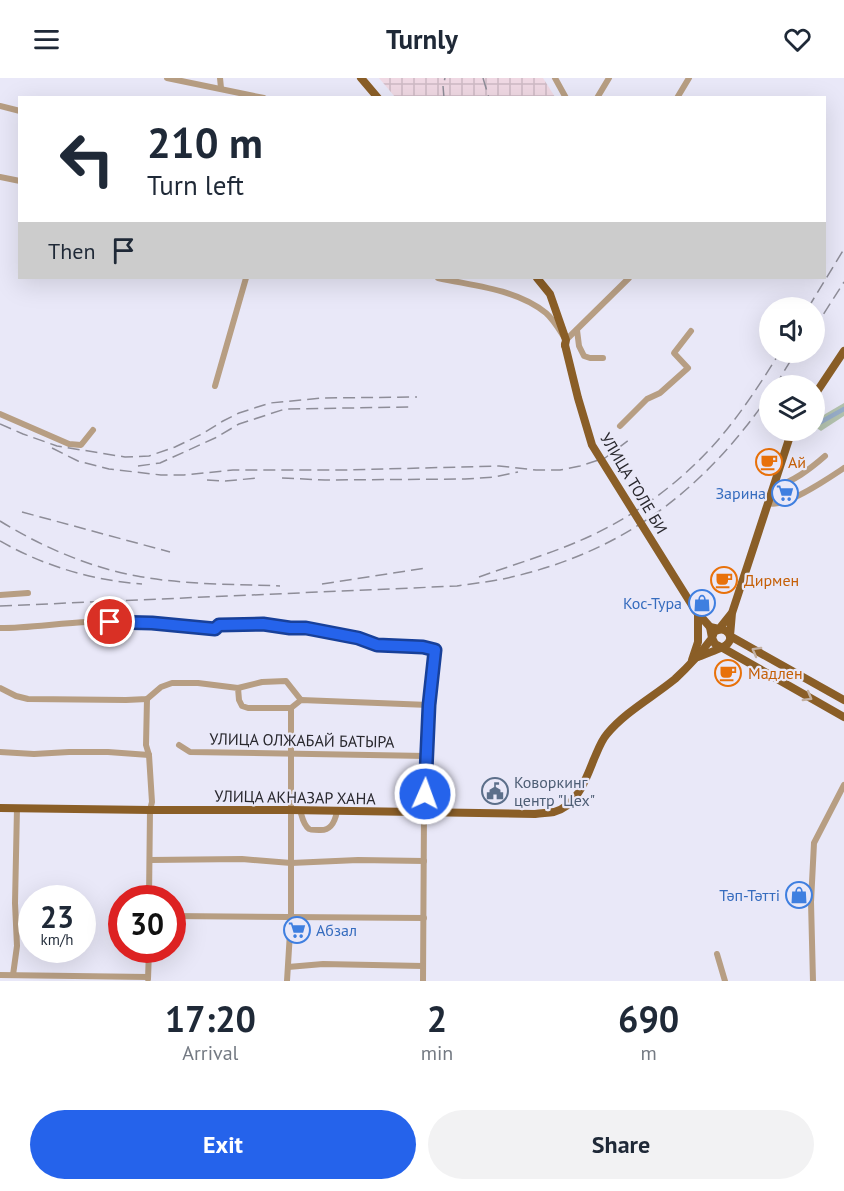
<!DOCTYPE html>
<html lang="en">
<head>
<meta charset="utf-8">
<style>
  :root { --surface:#fff; --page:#f2f2f3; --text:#1f2937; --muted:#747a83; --accent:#2563eb }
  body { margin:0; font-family:"PT Sans",sans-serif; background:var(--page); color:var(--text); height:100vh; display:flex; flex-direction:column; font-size:22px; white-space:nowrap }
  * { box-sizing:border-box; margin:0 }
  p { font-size:20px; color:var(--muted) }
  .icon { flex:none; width:33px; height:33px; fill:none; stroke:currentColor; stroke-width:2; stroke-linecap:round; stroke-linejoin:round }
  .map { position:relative; height:903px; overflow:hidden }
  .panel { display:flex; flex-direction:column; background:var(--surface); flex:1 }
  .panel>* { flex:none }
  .top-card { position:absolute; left:18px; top:18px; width:808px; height:183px; border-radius:0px; box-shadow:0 6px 24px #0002; background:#fff; color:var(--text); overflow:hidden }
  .buttons { position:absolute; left:759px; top:219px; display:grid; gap:12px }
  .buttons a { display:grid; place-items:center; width:66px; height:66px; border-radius:50%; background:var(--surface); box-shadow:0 6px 24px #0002; font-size:30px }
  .speed { position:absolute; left:18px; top:807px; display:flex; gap:12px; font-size:30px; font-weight:700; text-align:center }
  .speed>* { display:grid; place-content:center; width:78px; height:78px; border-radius:50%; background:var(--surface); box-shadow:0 6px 24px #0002; line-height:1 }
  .speed small { font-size:15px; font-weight:400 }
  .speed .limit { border:9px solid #d22; background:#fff; color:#111 }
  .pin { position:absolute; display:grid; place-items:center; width:51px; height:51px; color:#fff; margin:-26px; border:3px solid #fff; border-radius:50%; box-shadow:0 2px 6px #0007 }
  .me { position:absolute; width:66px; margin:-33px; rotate:2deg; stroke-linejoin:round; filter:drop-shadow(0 0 4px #0008) }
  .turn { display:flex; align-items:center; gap:21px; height:126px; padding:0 30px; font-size:27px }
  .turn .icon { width:78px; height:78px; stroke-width:2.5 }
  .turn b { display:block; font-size:42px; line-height:51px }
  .then { display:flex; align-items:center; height:57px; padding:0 30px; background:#0003; gap:12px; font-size:22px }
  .eta { display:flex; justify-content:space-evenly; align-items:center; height:102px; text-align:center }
  .eta b { font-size:36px; font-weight:600; line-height:42px }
  .button { display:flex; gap:12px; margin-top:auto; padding:12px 30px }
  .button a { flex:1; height:69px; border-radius:36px; background:var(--accent); color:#fff; font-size:24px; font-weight:600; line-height:69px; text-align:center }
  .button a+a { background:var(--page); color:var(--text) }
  header { display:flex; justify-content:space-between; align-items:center; height:78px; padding:0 30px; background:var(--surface); font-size:27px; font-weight:600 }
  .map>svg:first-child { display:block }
  .industrial { fill:url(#industrial-grid) }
  .park { fill:#b3c2ae }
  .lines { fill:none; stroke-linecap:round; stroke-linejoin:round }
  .canal { stroke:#97adc8; stroke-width:4.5 }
  .minor { stroke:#b79e83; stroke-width:6 }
  .major { stroke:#8a5e27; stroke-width:8 }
  .rail { stroke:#8e8d98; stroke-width:1.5; stroke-dasharray:12 6; stroke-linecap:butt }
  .major-bridge { stroke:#8a5e27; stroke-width:8 }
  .oneway { stroke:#c3b1a4 }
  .route-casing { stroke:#184099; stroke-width:15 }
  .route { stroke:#2563eb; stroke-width:10 }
  .labels { text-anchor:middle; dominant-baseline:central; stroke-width:4.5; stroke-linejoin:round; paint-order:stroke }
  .food-label { font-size:16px; fill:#c56008; stroke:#e9e8f8; text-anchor:start }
  .street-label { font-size:16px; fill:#29282e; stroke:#e9e8f8 }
  .shop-label { font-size:16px; fill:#366cbe; stroke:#e9e8f8; text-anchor:end }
  .service-label { font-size:16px; fill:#4e5e75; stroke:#e9e8f8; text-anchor:start }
</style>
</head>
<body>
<header><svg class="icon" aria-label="menu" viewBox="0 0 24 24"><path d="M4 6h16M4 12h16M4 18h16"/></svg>Turnly<svg class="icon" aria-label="heart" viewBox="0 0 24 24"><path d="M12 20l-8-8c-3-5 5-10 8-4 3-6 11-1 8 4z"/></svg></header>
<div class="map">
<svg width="844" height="903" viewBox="0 0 844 903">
  <defs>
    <pattern id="industrial-grid" width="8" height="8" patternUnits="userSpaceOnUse" patternTransform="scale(1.5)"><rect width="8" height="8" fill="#f0d9e4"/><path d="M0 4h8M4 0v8" fill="none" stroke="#cebac4"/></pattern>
  </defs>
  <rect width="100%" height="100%" fill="#e9e8f8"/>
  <path class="industrial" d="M379,0H543L555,19H395Z"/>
  <path class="park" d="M844,325V338L821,353L815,349V342Z"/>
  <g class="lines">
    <path class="canal" d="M819,345L844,331"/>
    <g class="minor">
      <path d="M167,0L264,20"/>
      <path d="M220,0L221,10"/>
      <path d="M555,0L566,20"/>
      <path d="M597,20L609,0"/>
      <path d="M677,20L689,0"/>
      <path d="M0,28L20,33"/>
      <path d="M0,99L20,103"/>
      <path d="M438,200C474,208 517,211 546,235C554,242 560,253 566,262L629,200"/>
      <path d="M577,252L579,268L584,278L590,280H603"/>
      <path d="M215,308L246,200"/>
      <path d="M0,336L69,366L81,367L93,352"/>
      <path d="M620,348L647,321L660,315L688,290L674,275L691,253"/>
      <path d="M773,410C794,403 809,392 825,378"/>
      <path d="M768,425C784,431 829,400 844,390"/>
      <path d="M0,517L28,515"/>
      <path d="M0,550C30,550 59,545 89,544C131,542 173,546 215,551L219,547L263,546L290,550L306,551L358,560L377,567L423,569L435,572L429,627L424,734L423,903"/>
      <path d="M0,610L16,618L28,621L126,622L147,621L161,609L172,605H198L238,610L239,622L242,628L248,630H291L301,622L429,627"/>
      <path d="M238,610L262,604L286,603L301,622"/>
      <path d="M147,621L146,667L149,677L152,724L150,732L149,820"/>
      <path d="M179,667L190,674L427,678"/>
      <path d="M0,674L34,676L69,674H108L149,677"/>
      <path d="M300,732C302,738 303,747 309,751C310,752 316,752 319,752C331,753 335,744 337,733"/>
      <path d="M150,782L242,781L291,785L358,782L424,783"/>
      <path d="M172,838L424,840"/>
      <path d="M717,876L725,903"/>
      <path d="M288,889L323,886L423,888"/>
      <path d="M0,897L148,899"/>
      <path d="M13,897L17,868L15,825L17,730"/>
      <path d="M148,901L149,872"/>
      <path d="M287,903L291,838V630"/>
      <path d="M813,903L811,824L814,765L844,707"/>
    </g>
    <g class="major">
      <path d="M361,0L378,20"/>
      <path d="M537,200L550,216L566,262L565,267"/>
      <path d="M814,318L844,273"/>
      <path d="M792,352L732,535L730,558L844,622"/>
      <path d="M695,532L710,549L719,551L731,536"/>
      <path d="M698,579C706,576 720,571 726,567C736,560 726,546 714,554L712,560L715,566L721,569L844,639"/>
      <path d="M692,582L698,564V537"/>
      <path d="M0,730L150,732H290L535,736C541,735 548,735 554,734C577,728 586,701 594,681C598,672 601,663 607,656C625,634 653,619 675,601C689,588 701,575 712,560L710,549"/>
    </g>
    <g class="rail">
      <path d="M483,0L489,20"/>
      <path d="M444,20L443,8L445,0"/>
      <path d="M808,230L844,171"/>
      <path d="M814,251L844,204"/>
      <path d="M775,308L796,274"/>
      <path d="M0,346L23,356L57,368L125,379L149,378L175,369L202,356L223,343L239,335L270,325L322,320L417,319"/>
      <path d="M52,370L78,383L109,391L161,397H184L233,392H346L499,388L536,392H560L580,388L605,380L629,362"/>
      <path d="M138,388L160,385L215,360L239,346L285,331L411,329"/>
      <path d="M282,400L325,402L465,401L494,399L518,394"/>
      <path d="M207,402L225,403L258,400"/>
      <path d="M22,434L170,474"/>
      <path d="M0,443C40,468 91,490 137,498C184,507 233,506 280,508"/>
      <path d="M0,463C44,488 91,502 142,506"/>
      <path d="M479,499C512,487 547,477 579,463C636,439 689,399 728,350C747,326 764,300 780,274"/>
      <path d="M322,506L426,490"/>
      <path d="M0,528L457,508C477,505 497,503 516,498C628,471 706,409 770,316"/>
    </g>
    <path class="major-bridge" d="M565,267L578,320L592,367L695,532"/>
  </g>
  <defs><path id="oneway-chevron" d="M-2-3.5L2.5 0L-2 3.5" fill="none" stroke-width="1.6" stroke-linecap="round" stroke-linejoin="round" transform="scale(1.5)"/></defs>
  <g class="oneway">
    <use href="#oneway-chevron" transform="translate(756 573) rotate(-151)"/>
    <use href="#oneway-chevron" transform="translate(808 619) rotate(30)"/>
  </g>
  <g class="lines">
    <defs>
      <path id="route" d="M110,544L152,545L215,551L219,547L263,546L290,550H306L358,560L377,567L423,569L435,572L429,627L425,716"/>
    </defs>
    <use href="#route" class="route-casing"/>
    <use href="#route" class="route"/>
  </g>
  <defs>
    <symbol id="cafe-ring" viewBox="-11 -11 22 22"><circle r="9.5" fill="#e9e8f8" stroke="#e8710a" stroke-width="1.5"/><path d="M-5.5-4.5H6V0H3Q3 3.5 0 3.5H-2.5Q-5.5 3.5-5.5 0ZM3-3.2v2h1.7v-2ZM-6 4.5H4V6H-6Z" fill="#e8710a"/></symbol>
    <symbol id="supermarket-ring" viewBox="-11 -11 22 22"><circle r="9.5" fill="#e9e8f8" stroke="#3f7fe0" stroke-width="1.5"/><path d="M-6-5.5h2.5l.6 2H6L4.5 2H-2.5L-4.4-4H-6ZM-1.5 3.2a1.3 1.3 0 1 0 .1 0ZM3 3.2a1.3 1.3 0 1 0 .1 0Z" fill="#3f7fe0"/></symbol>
    <symbol id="shop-ring" viewBox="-11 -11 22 22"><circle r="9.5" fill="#e9e8f8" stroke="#3f7fe0" stroke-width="1.5"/><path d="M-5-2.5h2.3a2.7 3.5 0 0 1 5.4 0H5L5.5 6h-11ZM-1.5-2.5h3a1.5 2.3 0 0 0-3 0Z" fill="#3f7fe0"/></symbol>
    <symbol id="civic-ring" viewBox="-11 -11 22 22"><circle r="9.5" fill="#e9e8f8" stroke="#5c6f8a" stroke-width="1.5"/><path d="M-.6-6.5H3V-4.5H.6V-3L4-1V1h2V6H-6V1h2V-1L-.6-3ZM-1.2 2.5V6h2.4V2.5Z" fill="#5c6f8a"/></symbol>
  </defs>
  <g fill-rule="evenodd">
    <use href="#cafe-ring" x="754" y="369" width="30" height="30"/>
    <use href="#supermarket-ring" x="770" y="400" width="30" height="30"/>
    <use href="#cafe-ring" x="709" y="487" width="30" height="30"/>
    <use href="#shop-ring" x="687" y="510" width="30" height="30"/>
    <use href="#cafe-ring" x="713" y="580" width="30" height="30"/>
    <use href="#civic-ring" x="480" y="698" width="30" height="30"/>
    <use href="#shop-ring" x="784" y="802" width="30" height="30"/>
    <use href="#supermarket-ring" x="282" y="837" width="30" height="30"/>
  </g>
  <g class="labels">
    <g class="food-label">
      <text x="788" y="384">Ай</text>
      <text x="744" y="502">Дирмен</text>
      <text x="748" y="595">Мадлен</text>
    </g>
    <g class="street-label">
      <text transform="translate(634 405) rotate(59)">УЛИЦА ТОЛЕ БИ</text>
      <text transform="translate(302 662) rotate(1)">УЛИЦА ОЛЖАБАЙ БАТЫРА</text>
      <text transform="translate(295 719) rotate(1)">УЛИЦА АКНАЗАР ХАНА</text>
    </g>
    <g class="shop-label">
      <text x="766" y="415">Зарина</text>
      <text x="682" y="525">Кос-Тура</text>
      <text x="780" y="817">Тәп-Тәтті</text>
      <text x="316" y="852" text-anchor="start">Абзал</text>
    </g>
    <g class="service-label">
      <text x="514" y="704">Коворкинг<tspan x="514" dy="18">центр "Цех"</tspan></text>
    </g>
  </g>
</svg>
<div class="buttons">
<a><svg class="icon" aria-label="sound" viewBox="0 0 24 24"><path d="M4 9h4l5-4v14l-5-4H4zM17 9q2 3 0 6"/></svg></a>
<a><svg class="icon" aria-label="layers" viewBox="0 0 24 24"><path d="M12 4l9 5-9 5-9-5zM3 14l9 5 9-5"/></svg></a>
</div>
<div class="speed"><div>23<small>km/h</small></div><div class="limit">30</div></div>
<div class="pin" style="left:110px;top:544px;background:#d93025"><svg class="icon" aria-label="arrive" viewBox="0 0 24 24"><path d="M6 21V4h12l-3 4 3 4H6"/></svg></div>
<svg class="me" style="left:425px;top:716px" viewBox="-20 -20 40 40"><circle r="17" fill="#2563eb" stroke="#fff" stroke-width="3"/><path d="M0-11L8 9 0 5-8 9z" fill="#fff"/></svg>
<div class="top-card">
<div class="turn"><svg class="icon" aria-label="left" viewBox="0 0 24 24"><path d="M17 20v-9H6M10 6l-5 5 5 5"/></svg><div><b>210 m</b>Turn left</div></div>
<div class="then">Then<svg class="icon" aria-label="arrive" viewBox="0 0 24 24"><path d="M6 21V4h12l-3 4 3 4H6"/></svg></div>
</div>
</div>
<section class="panel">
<div class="eta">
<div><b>17:20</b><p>Arrival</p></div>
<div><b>2</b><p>min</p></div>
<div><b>690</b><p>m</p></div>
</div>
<div class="button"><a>Exit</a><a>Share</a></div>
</section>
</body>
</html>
